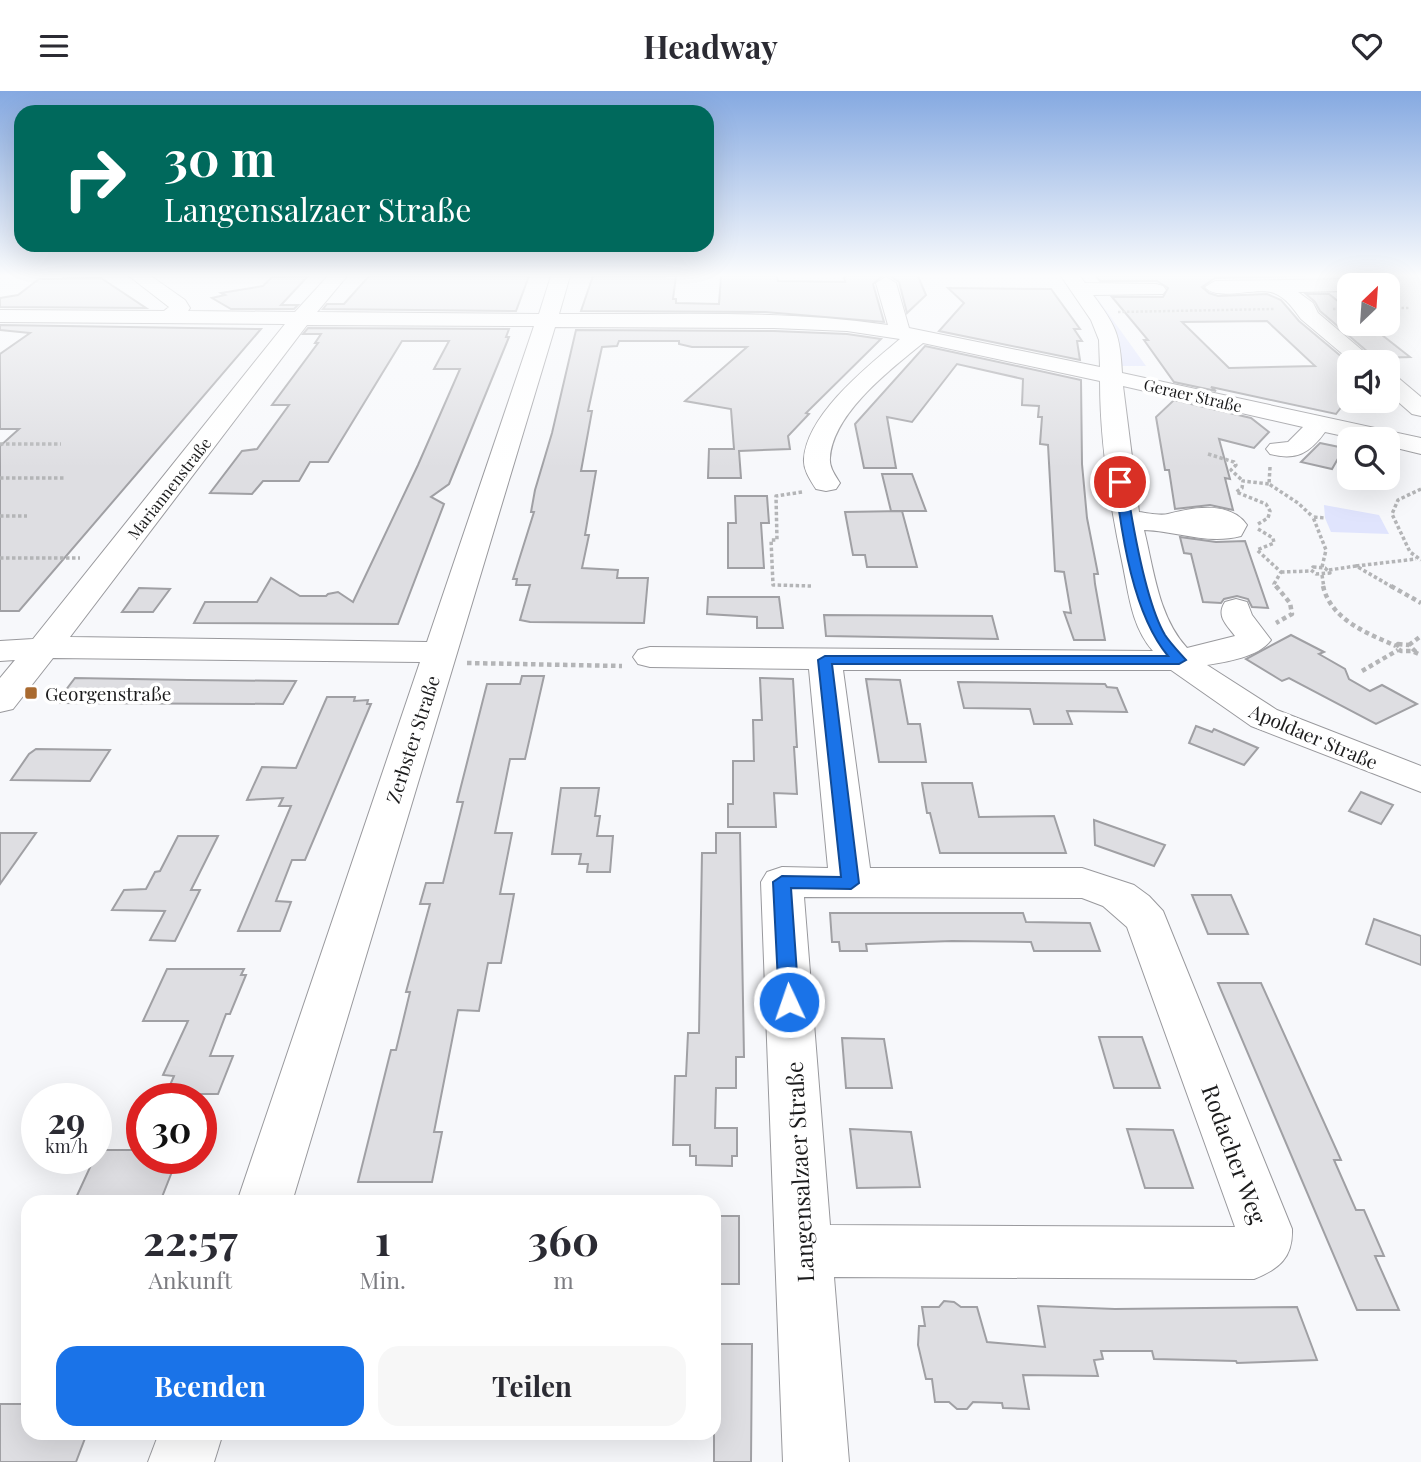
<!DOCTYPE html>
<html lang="de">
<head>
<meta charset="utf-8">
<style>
  :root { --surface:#fff; --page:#f7f7f7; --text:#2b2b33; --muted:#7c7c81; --accent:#1a73e8 }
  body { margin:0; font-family:"Playfair Display",serif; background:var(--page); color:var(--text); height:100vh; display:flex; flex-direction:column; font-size:26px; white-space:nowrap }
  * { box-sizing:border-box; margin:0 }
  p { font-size:23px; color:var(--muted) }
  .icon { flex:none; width:38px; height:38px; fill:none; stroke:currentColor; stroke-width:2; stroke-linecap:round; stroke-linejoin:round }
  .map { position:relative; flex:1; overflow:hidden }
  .side { position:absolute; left:21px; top:1104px; width:700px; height:245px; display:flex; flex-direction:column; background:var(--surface); border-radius:21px; box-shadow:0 7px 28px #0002 }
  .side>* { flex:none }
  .guide { position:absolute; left:14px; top:14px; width:700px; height:147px; border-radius:21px; box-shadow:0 7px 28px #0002; background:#00695c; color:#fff; overflow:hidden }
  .needle { width:46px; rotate:25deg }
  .tools { position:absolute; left:1337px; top:182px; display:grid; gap:14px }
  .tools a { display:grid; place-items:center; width:63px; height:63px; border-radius:14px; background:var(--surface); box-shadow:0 7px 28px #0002; font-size:35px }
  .speed { position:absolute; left:21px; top:992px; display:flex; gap:14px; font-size:35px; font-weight:700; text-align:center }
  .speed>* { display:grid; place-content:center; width:91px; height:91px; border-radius:50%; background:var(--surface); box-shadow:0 7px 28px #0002; line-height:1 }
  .speed small { font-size:18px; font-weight:400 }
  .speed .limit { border:10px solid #d22; background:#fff; color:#111 }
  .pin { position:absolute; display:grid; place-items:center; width:60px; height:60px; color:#fff; margin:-30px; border:4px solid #fff; border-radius:50%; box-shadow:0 2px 7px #0007 }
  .me { position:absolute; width:77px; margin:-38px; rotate:357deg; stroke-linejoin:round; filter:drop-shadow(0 0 5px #0008) }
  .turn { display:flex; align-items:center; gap:24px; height:147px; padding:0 35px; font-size:32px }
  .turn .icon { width:91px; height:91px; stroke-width:2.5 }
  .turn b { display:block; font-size:49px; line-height:60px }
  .eta { display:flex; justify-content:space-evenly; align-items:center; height:119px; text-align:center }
  .eta b { font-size:42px; font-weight:700; line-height:49px }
  .button { display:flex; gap:14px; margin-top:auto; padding:14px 35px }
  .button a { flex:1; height:80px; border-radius:21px; background:var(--accent); color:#fff; font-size:28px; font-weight:700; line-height:80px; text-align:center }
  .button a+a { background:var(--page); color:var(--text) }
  header { display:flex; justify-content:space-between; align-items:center; height:91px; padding:0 35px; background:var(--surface); font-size:32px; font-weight:700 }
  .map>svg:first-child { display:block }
  .green { fill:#e0e4fd }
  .building { fill:#dedee2; stroke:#a0a0a4; stroke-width:2; fill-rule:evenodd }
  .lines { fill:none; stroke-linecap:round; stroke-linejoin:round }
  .minor-casing { stroke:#99999d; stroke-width:2 }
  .path-far2 { stroke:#b4b5b7; stroke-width:2.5; stroke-dasharray:2.5 2; stroke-linecap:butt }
  .path-far1 { stroke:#b4b5b7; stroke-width:3.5; stroke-dasharray:3.5 2.5; stroke-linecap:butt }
  .path { stroke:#b4b5b7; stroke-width:4.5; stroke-dasharray:4.5 3.5; stroke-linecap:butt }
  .minor { fill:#fff; fill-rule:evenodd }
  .route { fill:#1a73e8; stroke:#114b97; stroke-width:2 }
  .poi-dot { fill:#a96a30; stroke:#fff; stroke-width:2.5 }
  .labels { text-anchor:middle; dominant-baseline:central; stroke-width:7; stroke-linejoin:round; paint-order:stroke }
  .far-street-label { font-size:16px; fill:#1c1c1d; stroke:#fff }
  .poi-label { font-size:19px; fill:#1c1c1d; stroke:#fff; text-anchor:start }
  .street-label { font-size:19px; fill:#1c1c1d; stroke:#fff }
  .near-street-label { font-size:23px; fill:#1c1c1d; stroke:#fff }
</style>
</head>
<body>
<header><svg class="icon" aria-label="menu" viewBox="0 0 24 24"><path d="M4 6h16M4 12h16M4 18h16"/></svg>Headway<svg class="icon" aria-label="heart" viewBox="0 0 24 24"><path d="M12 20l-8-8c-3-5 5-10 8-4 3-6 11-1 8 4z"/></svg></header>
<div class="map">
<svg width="1421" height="1371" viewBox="0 0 1421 1371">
  <rect width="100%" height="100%" fill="#f7f8fb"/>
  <g class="green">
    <path d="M1088,200H1092L1146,275H1121L1118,244Z"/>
    <path d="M1324,414L1379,424L1389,443L1331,441L1325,427Z"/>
  </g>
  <g class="building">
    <path d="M308,185L281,214H298L294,218H231L212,207L225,204L221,202L263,195L272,186Z"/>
    <path d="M369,185H529L516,220L323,218L327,213H344Z"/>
    <path d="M593,185H676L673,208H676V212L719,213L721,185H777L778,190L845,191L844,185H882L873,193L884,231L765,221L581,220Z"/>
    <path d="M890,185H918L926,204L907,222L899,191Z"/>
    <path d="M1096,185H1305L1215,187L1202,196L1209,202L1218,205L1267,203L1281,209L1299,230L1349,272V306L1336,323L1211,296L1216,300L1174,291L1144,249H1148L1112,206H1163L1168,197L1157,190H1100ZM1267,230L1315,275L1229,277L1182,231Z"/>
    <path d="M101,187L146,217L0,216V207L18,204L39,188Z"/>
    <path d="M948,197L1051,198L1080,238H1074L1082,250H1077L1080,269L939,240L964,212Z"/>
    <path d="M1306,203H1329L1349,219V233H1368L1410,266L1375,267L1320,220L1315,211Z"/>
    <path d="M0,234L261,238L19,520H0V355L19,338H0V263L30,242L0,239Z"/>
    <path d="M308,237L509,238L506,246H509L449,393L431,406L444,413L398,533L194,532L205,511H257L271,487L300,505H326L328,503L338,501L353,511L418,374L460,278H434L449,250H402L328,371H310L299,390H263L252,403L210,402L242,360L257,358L289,314H272L318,252H315L321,243H303Z"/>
    <path d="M576,239L774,240L847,243L881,248L806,322L809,323L788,345L790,358L739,360L741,387H708L709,358H734L731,318L685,310L747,256H692L679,253V250H619L617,255L602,256L588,320H592L581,380H596L585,444H589L582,477L618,479L617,487H648L644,532L530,531L520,529L530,494H516L517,488H513L534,421H531L535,399L552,342Z"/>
    <path d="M925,255L1081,289L1082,373L1087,427L1098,483H1094L1095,493L1105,549H1074L1064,521L1071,522L1064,481L1055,480L1048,354L1040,353L1042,326H1038L1039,315L1022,314L1023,288L957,273L912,331L887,326L896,377H864L855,333Z"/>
    <path d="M1174,309L1251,327L1269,341L1254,357L1219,348L1230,388L1225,387L1233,419L1210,414L1175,418L1169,379H1165L1156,326Z"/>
    <path d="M1320,352L1344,357L1332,378L1301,371Z"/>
    <path d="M882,383H912L926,420H891Z"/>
    <path d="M735,405H767L769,432H761L764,477H728V432H736Z"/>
    <path d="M902,420L917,476H867L865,464H853L845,421Z"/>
    <path d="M1180,446L1216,451L1245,450L1268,517L1252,516L1248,508L1237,505L1224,508L1221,512L1203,511L1191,463L1184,462Z"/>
    <path d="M139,497L170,498L153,521H122Z"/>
    <path d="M708,506H779L783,537H757V526L707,523Z"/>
    <path d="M824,524L992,525L998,548L826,545Z"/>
    <path d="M1291,544L1324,561L1319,563L1345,578L1349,588L1370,600L1382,594L1417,613L1376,633L1289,587L1282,590L1246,568Z"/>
    <path d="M522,585H544L525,668H510L495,742H512L500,803H514L501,872H488L479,920L458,919L434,1041H442L432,1091H358L391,959H396L410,901H406L430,813H420L426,792H443L463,711H457L487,593H520Z"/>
    <path d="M75,587L188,589L296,590L283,613L56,612Z"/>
    <path d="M760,587L793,588L797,656H794L797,703L774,702L776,736H728V713H733V670H754L753,629H762Z"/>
    <path d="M866,588L900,589L908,633H920L926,671H879Z"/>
    <path d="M958,591L1105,593L1107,596L1117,597L1127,621L1067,620L1072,633H1034L1030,618L964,617Z"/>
    <path d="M327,606H355L354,610L368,609L367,613H371L305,769H292L276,810L291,811L280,840H238L291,715H279L283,707L247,709L262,676L296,677Z"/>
    <path d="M1196,635L1212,641L1214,638L1258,657L1244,674L1189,652Z"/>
    <path d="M36,658L110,659L90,690L11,689L29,663Z"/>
    <path d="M922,692H972L979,726L1054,725L1066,762H940L930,722H927Z"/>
    <path d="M561,697H599L595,725H600L597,745H613L610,781H587L588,773H579L581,763H552Z"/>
    <path d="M1361,701L1393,714L1381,733L1349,720Z"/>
    <path d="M1094,729L1165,754L1154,775L1095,754Z"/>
    <path d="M0,742H36L0,793Z"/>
    <path d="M716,742H740L744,966H736V997H716L715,1037H737V1065H732V1075L696,1074V1065H690V1054H673L675,985H686L688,942H699L702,762H716Z"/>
    <path d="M178,745H218L191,799H200L175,850L150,849L165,820L112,819L124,799L146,798L155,781L160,780Z"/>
    <path d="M1192,804H1231L1248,843H1208Z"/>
    <path d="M830,822H1023L1026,831L1090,832L1100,860H1034L1031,851L952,850L866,853L867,860H840L839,851H832Z"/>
    <path d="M1374,828L1421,845V874L1366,853Z"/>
    <path d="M167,878H244L241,884H246L230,923H226L210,965H233L218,1003H166L174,985L163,984L188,930H143Z"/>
    <path d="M1218,892H1261L1341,1069H1334L1356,1119H1364L1384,1165H1375L1399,1219H1357Z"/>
    <path d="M1099,946H1142L1160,997H1114Z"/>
    <path d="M842,947L884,948L892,997H846Z"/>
    <path d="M850,1038L911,1041L920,1096L857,1097Z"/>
    <path d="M1127,1038L1173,1039L1193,1097H1145Z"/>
    <path d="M98,1059H142V1068H177L160,1111H74Z"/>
    <rect x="714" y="1125" width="25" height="68"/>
    <path d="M944,1210L954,1211L961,1216H977L987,1251L1045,1256L1038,1215L1115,1218L1297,1216L1317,1269L1237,1272L1236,1270L1154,1268L1152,1260H1101L1103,1268L1094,1269L1098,1285L1023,1284L1029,1318L1003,1317L1002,1312L973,1311L967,1318H957L949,1311H935L932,1288H926L918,1254L919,1235H925L922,1216H939Z"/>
    <path d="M714,1253H752L751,1371H714Z"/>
    <path d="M0,1313H28V1342H87L76,1371H0Z"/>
  </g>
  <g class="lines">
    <defs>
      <g id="minor">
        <path d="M129,185H151L185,209L190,217L188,220L295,221L328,185H347L317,221L539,223L551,185H570L559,223C668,224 780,218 888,234L876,192L886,186L896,192L909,237L1100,276L1099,249L1091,229L1061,185H1080L1085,192L1156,193L1163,195L1166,199L1163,203L1093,204C1116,235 1120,243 1122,282L1421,347V363L1388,355V348H1357L1325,341C1310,362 1296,370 1270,363L1266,358L1270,353L1288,351L1303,336L1123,295L1139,421C1147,422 1160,425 1168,423C1191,417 1230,409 1247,434L1241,445C1207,454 1177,440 1144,439C1154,479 1158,525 1187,557L1235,545C1226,533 1216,525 1225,511L1236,508L1247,511L1252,524L1271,549C1259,566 1226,571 1207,574L1277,619L1421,675V701L1251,635L1171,579H843L870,777H1082L1134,794L1149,805L1163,820L1292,1138C1293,1167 1279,1178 1254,1188L834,1186L849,1371H783L761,791L767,781L782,776L828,777L809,578L650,576L638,573L633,566L638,559L650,556L1153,560C1132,536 1129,505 1123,475C1110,414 1100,353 1100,290L923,252C891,278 833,322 830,367C829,376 835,384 840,392L836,398L826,400L816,398C811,390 803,379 804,368C807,323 868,275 900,248L847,240L774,237L555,236L292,1111H237L420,571L53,567L13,618L0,621V587L15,569L0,570V550L33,548L285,233L0,231V219L164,220L169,216ZM307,234L534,235L427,551L70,546ZM804,806L1082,807L1103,815L1127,836L1235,1136L830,1134Z"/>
        <path d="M1353,188L1363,194H1349V200L1298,201L1313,212L1318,222L1376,271H1352L1301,228C1294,219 1287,207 1274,202C1258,195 1217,211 1205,196L1215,190Z"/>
        <path d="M1388,283L1396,285L1421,306V325L1412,323L1388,302Z"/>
        <path d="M159,1342H223L214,1371H148Z"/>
      </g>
    </defs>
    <use href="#minor" class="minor-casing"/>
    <g class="path-far2">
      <path d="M1388,217H1409"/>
      <path d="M1333,218H1349"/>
      <path d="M1118,221L1274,218"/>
    </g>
    <g class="path-far1">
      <path d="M0,353H61"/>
      <path d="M1208,363L1234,371L1236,374L1231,379L1243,390"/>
      <path d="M1270,376L1269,393L1298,412L1313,426"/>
      <path d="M0,387H66"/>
      <path d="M1421,398L1398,409L1392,423L1410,461L1421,469"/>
      <path d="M802,401L776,405L777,449H771L773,494L811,495"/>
      <path d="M0,425H27"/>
      <path d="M1258,433L1268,427L1270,420L1266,413L1236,401L1242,397L1243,390L1269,393"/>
      <path d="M1258,438L1273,447L1274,452L1257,459L1281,481L1274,493L1277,497"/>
      <path d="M0,467H80"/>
      <path d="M1356,475L1416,468"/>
      <path d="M1313,476L1325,477L1330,482L1316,483L1311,479Z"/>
      <path d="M1322,476L1326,459L1313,426L1325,427"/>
      <path d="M1329,479L1356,475L1394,497"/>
      <path d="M1281,481L1311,480"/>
      <path d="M1322,484L1324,497"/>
    </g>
    <g class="path">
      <path d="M1276,495L1290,512L1292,523L1276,532"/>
      <path d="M1323,495C1331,529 1367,542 1396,555"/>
      <path d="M1391,495L1421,512"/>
      <path d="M1398,553L1409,554L1415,560H1401L1396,556Z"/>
      <path d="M1409,554L1421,545"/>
      <path d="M1414,561L1421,564"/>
      <path d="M467,572L622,575"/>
      <path d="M1362,580L1398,559"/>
    </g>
    <use href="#minor" class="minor"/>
  </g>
  <linearGradient id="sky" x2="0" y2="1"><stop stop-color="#85a9e1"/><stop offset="0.49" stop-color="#fbfcfd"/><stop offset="1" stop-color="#fbfcfd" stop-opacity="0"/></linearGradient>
  <rect width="1421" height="377" fill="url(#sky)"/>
  <path class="route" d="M1120,388L1126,391C1132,430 1146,512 1165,544C1171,553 1179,561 1186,569L1179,573H832L859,792L851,798L791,797L799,911L796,916L789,918L782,916L779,911L773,791L782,785L841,786L818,569L825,565H1168C1133,523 1122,445 1115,391Z"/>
  <rect class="poi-dot" x="24" y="595" width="14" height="14" rx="3.5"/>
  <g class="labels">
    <g class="far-street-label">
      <text transform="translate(1193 304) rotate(13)">Geraer Straße</text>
      <text transform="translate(169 397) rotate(-52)">Mariannenstraße</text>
    </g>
    <g class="poi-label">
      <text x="45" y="602">Georgenstraße</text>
    </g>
    <g class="street-label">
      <text transform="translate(1314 645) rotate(23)">Apoldaer Straße</text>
      <text transform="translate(412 648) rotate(-72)">Zerbster Straße</text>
    </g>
    <g class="near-street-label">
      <text transform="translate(1235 1063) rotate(70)">Rodacher Weg</text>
      <text transform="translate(799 1081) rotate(-93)">Langensalzaer Straße</text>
    </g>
  </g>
</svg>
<div class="tools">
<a><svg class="needle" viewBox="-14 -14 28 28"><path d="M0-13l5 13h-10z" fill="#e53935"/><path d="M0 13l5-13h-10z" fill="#7c7c81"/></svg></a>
<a><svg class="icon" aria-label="sound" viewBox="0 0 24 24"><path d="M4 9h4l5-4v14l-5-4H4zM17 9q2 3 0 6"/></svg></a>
<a><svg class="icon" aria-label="search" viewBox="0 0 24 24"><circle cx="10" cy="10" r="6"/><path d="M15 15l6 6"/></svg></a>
</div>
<div class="speed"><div>29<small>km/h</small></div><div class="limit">30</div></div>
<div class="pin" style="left:1120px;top:391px;background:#d93025"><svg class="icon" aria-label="arrive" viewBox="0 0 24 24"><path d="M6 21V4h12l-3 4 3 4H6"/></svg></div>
<svg class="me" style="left:789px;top:911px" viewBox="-20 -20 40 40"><circle r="17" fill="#1a73e8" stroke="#fff" stroke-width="3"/><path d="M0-11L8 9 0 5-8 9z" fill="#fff"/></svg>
<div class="guide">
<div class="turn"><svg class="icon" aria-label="right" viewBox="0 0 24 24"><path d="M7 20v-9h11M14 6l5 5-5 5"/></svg><div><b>30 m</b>Langensalzaer Straße</div></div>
</div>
<section class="side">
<div class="eta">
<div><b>22:57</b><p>Ankunft</p></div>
<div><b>1</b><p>Min.</p></div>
<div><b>360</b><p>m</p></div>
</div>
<div class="button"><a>Beenden</a><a>Teilen</a></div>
</section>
</div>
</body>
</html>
